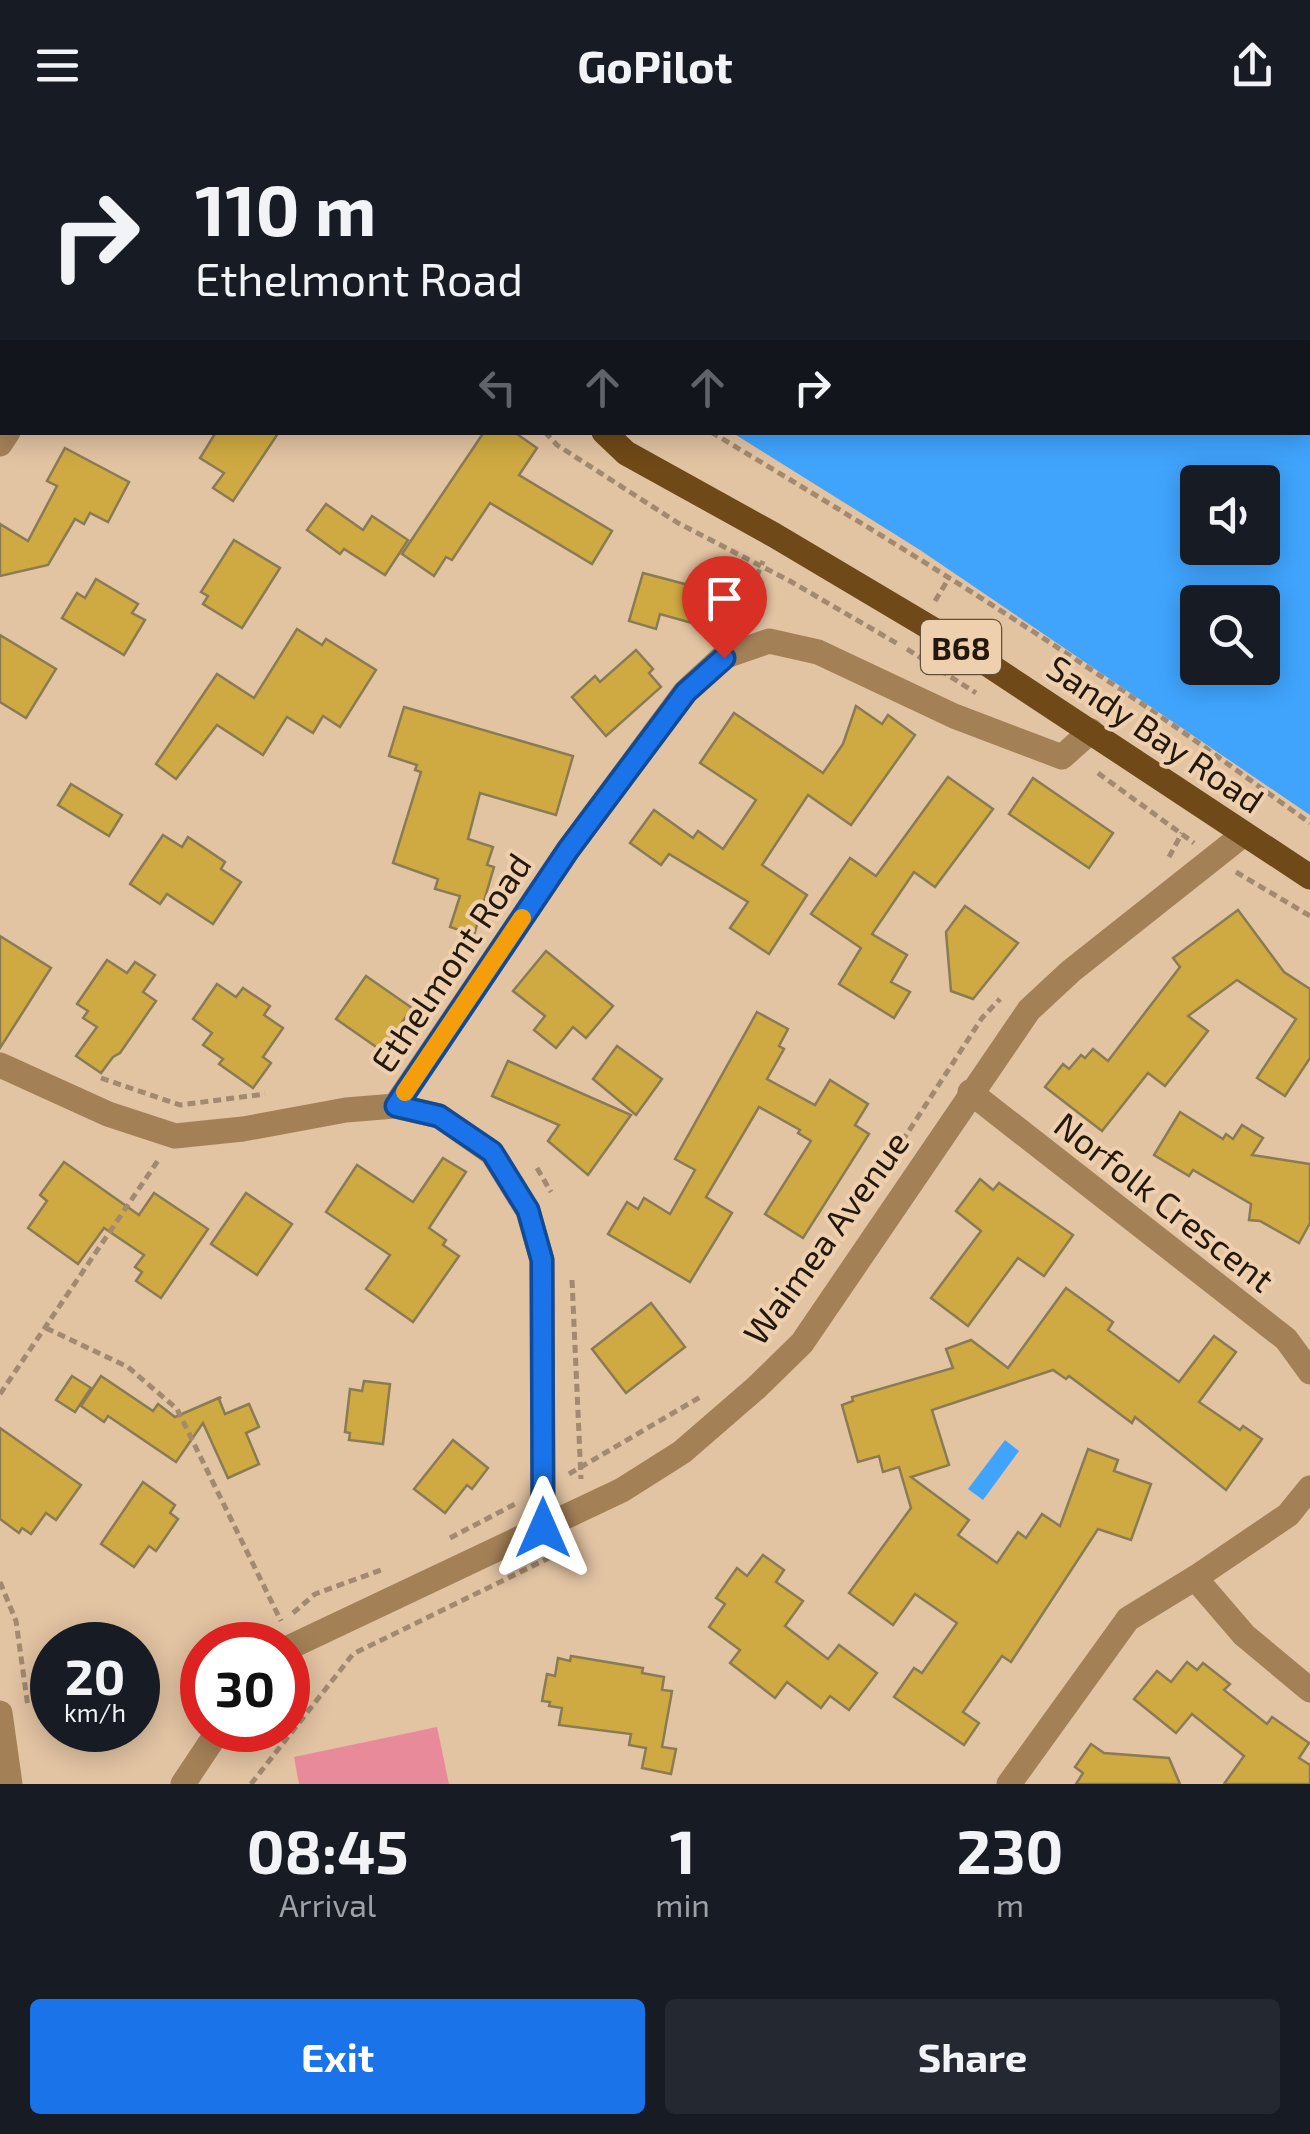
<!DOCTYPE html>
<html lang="en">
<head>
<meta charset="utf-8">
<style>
  :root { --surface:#171b24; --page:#242831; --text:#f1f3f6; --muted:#9ea1a6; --accent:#1a73e8 }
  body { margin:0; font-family:"Exo 2",sans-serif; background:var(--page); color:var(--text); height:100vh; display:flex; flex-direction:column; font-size:38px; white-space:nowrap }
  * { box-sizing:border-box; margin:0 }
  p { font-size:32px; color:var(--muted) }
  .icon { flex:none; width:55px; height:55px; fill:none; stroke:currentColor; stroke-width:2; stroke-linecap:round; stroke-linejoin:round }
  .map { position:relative; height:1654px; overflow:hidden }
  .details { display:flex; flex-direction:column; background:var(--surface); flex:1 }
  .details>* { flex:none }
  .guide { position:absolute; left:0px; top:0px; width:1310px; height:305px; box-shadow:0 5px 25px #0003; background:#171b24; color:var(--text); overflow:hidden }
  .fabs { position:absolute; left:1180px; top:335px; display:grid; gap:20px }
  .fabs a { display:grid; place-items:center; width:100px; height:100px; border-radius:10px; background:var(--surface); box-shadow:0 5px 25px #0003; font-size:50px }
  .speed { position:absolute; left:30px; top:1492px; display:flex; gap:20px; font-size:50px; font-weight:700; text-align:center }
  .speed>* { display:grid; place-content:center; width:130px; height:130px; border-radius:50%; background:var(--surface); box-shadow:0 5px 25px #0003; line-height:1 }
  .speed small { font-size:25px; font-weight:400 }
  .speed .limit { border:15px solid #d22; background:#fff; color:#111 }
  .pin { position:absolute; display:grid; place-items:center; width:85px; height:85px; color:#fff; margin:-102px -42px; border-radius:50% 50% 50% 0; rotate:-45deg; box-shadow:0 0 10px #0007 }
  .pin .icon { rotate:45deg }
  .me { position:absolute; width:110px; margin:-55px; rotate:0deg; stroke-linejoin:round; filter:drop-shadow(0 0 8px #0008) }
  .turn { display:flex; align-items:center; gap:35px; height:210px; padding:0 30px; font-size:45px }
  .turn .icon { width:130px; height:130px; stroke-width:2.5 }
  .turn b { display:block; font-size:70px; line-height:85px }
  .lanes { display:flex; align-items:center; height:95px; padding:0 30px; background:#0003; justify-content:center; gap:50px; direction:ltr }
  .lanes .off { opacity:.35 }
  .eta { display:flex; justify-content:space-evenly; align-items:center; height:170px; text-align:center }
  .eta b { font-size:60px; font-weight:700; line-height:70px }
  .button { display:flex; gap:20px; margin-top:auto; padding:20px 30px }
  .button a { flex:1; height:115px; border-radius:10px; background:var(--accent); color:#fff; font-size:40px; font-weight:700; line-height:115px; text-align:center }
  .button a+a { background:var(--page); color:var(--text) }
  header { display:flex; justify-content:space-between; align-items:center; height:130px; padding:0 30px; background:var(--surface); font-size:45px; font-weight:700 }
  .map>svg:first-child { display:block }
  .green { fill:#e98a9b }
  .water { fill:#40a4fd; fill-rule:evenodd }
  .building { fill:#cfaa42; stroke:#8a7b55; stroke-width:2.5 }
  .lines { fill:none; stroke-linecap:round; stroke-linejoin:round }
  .path { stroke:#a2896f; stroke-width:5; stroke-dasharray:8 5; stroke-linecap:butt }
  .lane { stroke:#a48057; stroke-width:15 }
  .street { stroke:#a48057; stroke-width:25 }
  .primary { stroke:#6f4918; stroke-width:25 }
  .route-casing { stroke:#114b97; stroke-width:25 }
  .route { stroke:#1a73e8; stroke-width:18 }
  .slow { stroke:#f59e0b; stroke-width:18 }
  .labels { text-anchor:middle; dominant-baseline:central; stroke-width:8; stroke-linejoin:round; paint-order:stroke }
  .shield { fill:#efd0ae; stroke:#604f3c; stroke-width:2.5 }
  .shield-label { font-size:32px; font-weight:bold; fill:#23180b }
  .street-label { font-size:35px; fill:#23180b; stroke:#efd0ae }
</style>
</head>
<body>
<header><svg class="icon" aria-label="menu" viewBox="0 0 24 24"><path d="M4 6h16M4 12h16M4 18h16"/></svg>GoPilot<svg class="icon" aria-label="share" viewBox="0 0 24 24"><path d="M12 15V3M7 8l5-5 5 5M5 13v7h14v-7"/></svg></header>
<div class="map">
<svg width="1310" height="1654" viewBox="0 0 1310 1654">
  <rect width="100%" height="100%" fill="#e2c3a2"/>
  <path class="green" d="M437,1597L449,1654H299L294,1627Z"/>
  <g class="water">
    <path d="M455,0H1310V685L920,420L733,303L1308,302V2ZM1262,352V418H1198V352ZM1198,472H1262V538H1198Z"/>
    <path d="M1005,1310L1019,1321L983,1370L968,1359Z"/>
  </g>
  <g class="building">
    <path d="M216,302H279L233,371L213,358L224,343L200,328Z"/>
    <path d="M484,302H514L537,318L519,345L612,401L592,434L490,373L452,430L446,427L434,446L402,424Z"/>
    <path d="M65,318L129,352L108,392L90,383L84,394L75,389L48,435L0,446V394L28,411L57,356L47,351Z"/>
    <path d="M326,374L363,400L372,386L408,410L385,445L344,419L340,424L307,400Z"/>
    <path d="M234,410L280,438L242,498L203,474L208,466L201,462Z"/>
    <path d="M643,443L715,462L706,497L660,484L656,499L629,491Z"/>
    <path d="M96,449L138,474L132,483L145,490L124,525L62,488L77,463L85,468Z"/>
    <path d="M297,499L322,515L326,509L376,540L340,597L323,586L313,603L287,587L263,625L217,595L176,649L156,634L217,544L254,568Z"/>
    <path d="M0,505L56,539L26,588L0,572Z"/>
    <path d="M636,520L653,539L649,543L661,557L606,606L572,567L595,546L600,552Z"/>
    <path d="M856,576L882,594L888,585L915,605L851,695L808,665L762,735L807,765L769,824L730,798L748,772L669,724L661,735L630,713L654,680L693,708L698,701L723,719L756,670L700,633L734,583L823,643L843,614Z"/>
    <path d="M404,577L573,626L556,685L480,663L468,709L493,717L487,735L494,737L474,805L450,797L460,766L435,759L438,749L393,733L421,642L415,640L417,635L389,626Z"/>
    <path d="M948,647L993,679L935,757L914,742L872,804L907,825L891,852L910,862L894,888L839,854L861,818L811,784L850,728L876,746Z"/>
    <path d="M1033,648L1113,703L1089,738L1009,684Z"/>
    <path d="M71,654L122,685L109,706L58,675Z"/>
    <path d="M163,705L182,717L188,707L225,732L221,739L241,752L213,794L167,764L160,774L130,754Z"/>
    <path d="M965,776L1018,813L973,869L951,861L946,802Z"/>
    <path d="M1238,780L1284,842L1310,859V928L1285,966L1257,948L1296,889L1237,850L1188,886L1208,901L1165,956L1148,943L1102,1001L1045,957L1063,934L1069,939L1081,925L1085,928L1093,919L1108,931L1180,837L1173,828Z"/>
    <path d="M0,806L51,838L0,918Z"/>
    <path d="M546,821L613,876L586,908L573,897L556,918L534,900L545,886L513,861Z"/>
    <path d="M107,830L127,843L135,832L155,845L143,862L156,871L120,923L113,927L101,943L76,926L97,897L83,888L88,881L77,874Z"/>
    <path d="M366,846L412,878L382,921L336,889Z"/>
    <path d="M217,854L236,867L243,858L270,876L264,885L283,898L263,927L271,933L253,958L219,934L223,929L203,915L212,903L193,889Z"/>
    <path d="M757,882L788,899L779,916L784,919L767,949L815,975L830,950L868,974L855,995L869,1004L803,1108L765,1084L811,1011L798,1003L800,1000L759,977L706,1067L732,1083L690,1152L608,1104L627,1072L638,1079L644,1068L670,1084L695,1040L675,1029Z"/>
    <path d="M617,916L662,949L636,985L593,949Z"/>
    <path d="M508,931L631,985L588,1045L548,1011L559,995L492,966Z"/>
    <path d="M1180,982L1223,1009L1226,1004L1233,1009L1242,995L1263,1008L1252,1025L1310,1034V1093L1299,1113L1260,1091L1249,1090L1251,1074L1193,1040L1189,1046L1154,1025Z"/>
    <path d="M443,1028L466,1042L429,1098L446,1110L443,1115L459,1126L413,1192L366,1159L390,1125L326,1082L357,1035L413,1072Z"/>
    <path d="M64,1032L139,1085L154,1063L208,1099L161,1168L136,1151L142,1142L135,1137L144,1125L104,1098L78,1134L28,1098L47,1071L40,1065Z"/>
    <path d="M980,1049L993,1060L999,1053L1073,1105L1044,1146L1018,1128L968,1196L931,1168L981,1101L956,1081Z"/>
    <path d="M246,1063L292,1094L257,1145L211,1114Z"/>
    <path d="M1066,1158L1113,1192L1108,1200L1179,1252L1214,1206L1236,1222L1199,1272L1240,1300L1243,1296L1262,1309L1226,1360L1135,1287L1132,1293L1069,1246L1066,1249L1053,1240L932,1280L949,1335L911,1347L969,1390L958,1405L997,1433L1018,1402L1026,1408L1042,1384L1060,1396L1088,1319L1118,1330L1114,1341L1151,1354L1131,1410L1098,1399L1011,1532L1002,1526L963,1582L979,1593L964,1615L894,1567L914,1538L922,1543L957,1493L915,1464L893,1495L849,1463L911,1378L899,1337L883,1342L879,1326L858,1332L842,1275L853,1271L852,1267L953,1238L946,1219L971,1210L1008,1238Z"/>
    <path d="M651,1173L685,1217L626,1263L592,1219Z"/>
    <path d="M72,1246L91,1258L75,1282L56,1270Z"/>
    <path d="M101,1246L153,1281L158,1274L175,1287L221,1267L219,1269L225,1284L249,1274L259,1297L246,1303L259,1334L228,1348L203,1293L176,1332L108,1286L104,1292L81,1276Z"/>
    <path d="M364,1251L390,1254L383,1314L349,1310L350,1303L345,1302L350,1259L362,1261Z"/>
    <path d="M0,1298L81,1355L56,1390L46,1383L31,1404L22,1398L19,1403L0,1389Z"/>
    <path d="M453,1310L488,1338L472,1359L467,1355L445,1383L414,1359Z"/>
    <path d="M143,1352L175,1375L170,1383L178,1389L156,1421L149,1416L134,1437L101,1414Z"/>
    <path d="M763,1425L784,1440L776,1452L803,1471L785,1496L828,1529L839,1515L877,1543L849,1580L830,1566L821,1578L787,1552L775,1568L730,1533L740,1520L709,1497L725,1474L716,1468L737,1438L747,1446Z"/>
    <path d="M571,1526L643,1538L642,1543L664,1547L662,1560L672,1561L662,1617L676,1619L671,1644L642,1638L646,1618L629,1615L631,1604L559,1595L562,1578L549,1576L550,1572L542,1571L547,1544L555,1546L558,1528L570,1531Z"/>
    <path d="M1187,1532L1197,1540L1203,1533L1230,1554L1224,1560L1267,1594L1272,1587L1309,1613L1299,1628L1310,1635V1654H1224L1244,1626L1192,1584L1176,1603L1134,1569L1157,1541L1171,1552Z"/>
    <path d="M1091,1614L1104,1623L1169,1628L1180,1654H1076L1083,1643L1075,1637Z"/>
  </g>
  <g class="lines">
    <g class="path">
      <path d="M287,0L289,2"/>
      <path d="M383,0L385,2"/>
      <path d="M545,302L557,315L678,393L790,451L898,514"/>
      <path d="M711,302C866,395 1019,489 1167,591C1215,624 1262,659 1310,693"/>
      <path d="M935,471L949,448"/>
      <path d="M737,495L763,431"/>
      <path d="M907,519L976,563"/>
      <path d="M1098,643L1194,713"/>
      <path d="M1169,727L1182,703"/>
      <path d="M1236,742L1310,786"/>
      <path d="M101,948L180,975L265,964"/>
      <path d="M888,1033L982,888L1000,869"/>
      <path d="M537,1038L551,1062"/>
      <path d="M572,1150L581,1349"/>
      <path d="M46,1198L128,1237L177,1279L281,1491"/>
      <path d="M0,1264L159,1029"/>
      <path d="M569,1344L702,1266"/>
      <path d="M450,1408L515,1374"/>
      <path d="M0,1452L16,1491L28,1577"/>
      <path d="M293,1483L315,1464L381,1440"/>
      <path d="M251,1654L353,1524L557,1424"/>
    </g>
    <path class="lane" d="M0,278L2,280"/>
    <g class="street">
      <path d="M222,2L224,0"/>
      <path d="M0,314L8,302"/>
      <path d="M0,935L108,984L175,1006L243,999L346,980L395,976L439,986L492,1023L528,1081L542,1130L543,1397"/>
      <path d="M970,962L1286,1209L1310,1242"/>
      <path d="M395,976L568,720L685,562L723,527L769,511L818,522L954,586L1062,627L1091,601"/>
      <path d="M1310,1358L1288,1385L1195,1448L1244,1505L1310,1560"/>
      <path d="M288,1518L622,1360L682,1322L756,1258L802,1213L1029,880L1071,841L1244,704"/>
      <path d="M0,1583L10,1654"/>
      <path d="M183,1654L219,1600"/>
      <path d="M1009,1654L1128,1489L1195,1448"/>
    </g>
    <g class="primary">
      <path d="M333,0L335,2"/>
      <path d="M604,302L626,323L774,405L954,512L1310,747"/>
    </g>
  </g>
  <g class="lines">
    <defs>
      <path id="route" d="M543,1398L542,1130L528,1080L492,1022L439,986L396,976L568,720L686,562L724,528"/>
    </defs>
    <use href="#route" class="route-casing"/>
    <use href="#route" class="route"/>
    <path class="slow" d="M405,962L522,788"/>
  </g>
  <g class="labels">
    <rect class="shield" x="921" y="490" width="80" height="54" rx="8"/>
    <g class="shield-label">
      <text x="961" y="517">B68</text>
    </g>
    <g class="street-label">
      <text transform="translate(1156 603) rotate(34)">Sandy Bay Road</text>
      <text transform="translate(450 832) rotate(-56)">Ethelmont Road</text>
      <text transform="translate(1165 1071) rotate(38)">Norfolk Crescent</text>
      <text transform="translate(825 1107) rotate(-54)">Waimea Avenue</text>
    </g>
  </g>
</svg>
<div class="fabs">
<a><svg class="icon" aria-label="sound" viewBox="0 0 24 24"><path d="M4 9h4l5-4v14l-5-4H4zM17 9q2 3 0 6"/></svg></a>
<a><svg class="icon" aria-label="search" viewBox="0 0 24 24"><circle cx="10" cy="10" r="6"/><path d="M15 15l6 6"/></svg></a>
</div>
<div class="speed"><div>20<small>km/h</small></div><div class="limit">30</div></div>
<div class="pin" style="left:724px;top:528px;background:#d93025"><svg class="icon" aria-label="arrive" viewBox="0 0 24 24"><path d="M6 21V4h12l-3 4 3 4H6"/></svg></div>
<svg class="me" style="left:543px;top:1398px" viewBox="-20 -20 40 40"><path d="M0-17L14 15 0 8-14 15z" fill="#1a73e8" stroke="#fff" stroke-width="4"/></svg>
<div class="guide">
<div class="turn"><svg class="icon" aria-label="right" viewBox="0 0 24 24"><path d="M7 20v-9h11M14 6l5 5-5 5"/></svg><div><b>110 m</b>Ethelmont Road</div></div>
<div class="lanes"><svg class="icon off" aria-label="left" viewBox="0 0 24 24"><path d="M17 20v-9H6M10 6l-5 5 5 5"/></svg><svg class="icon off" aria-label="ahead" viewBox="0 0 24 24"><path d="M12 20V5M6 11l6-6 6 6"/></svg><svg class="icon off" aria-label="ahead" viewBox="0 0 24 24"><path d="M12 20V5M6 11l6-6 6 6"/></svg><svg class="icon" aria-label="right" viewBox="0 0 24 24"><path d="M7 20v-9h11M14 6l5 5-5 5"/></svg></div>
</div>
</div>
<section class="details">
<div class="eta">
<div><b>08:45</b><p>Arrival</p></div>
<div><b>1</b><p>min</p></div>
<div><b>230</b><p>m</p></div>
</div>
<div class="button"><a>Exit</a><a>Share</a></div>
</section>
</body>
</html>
